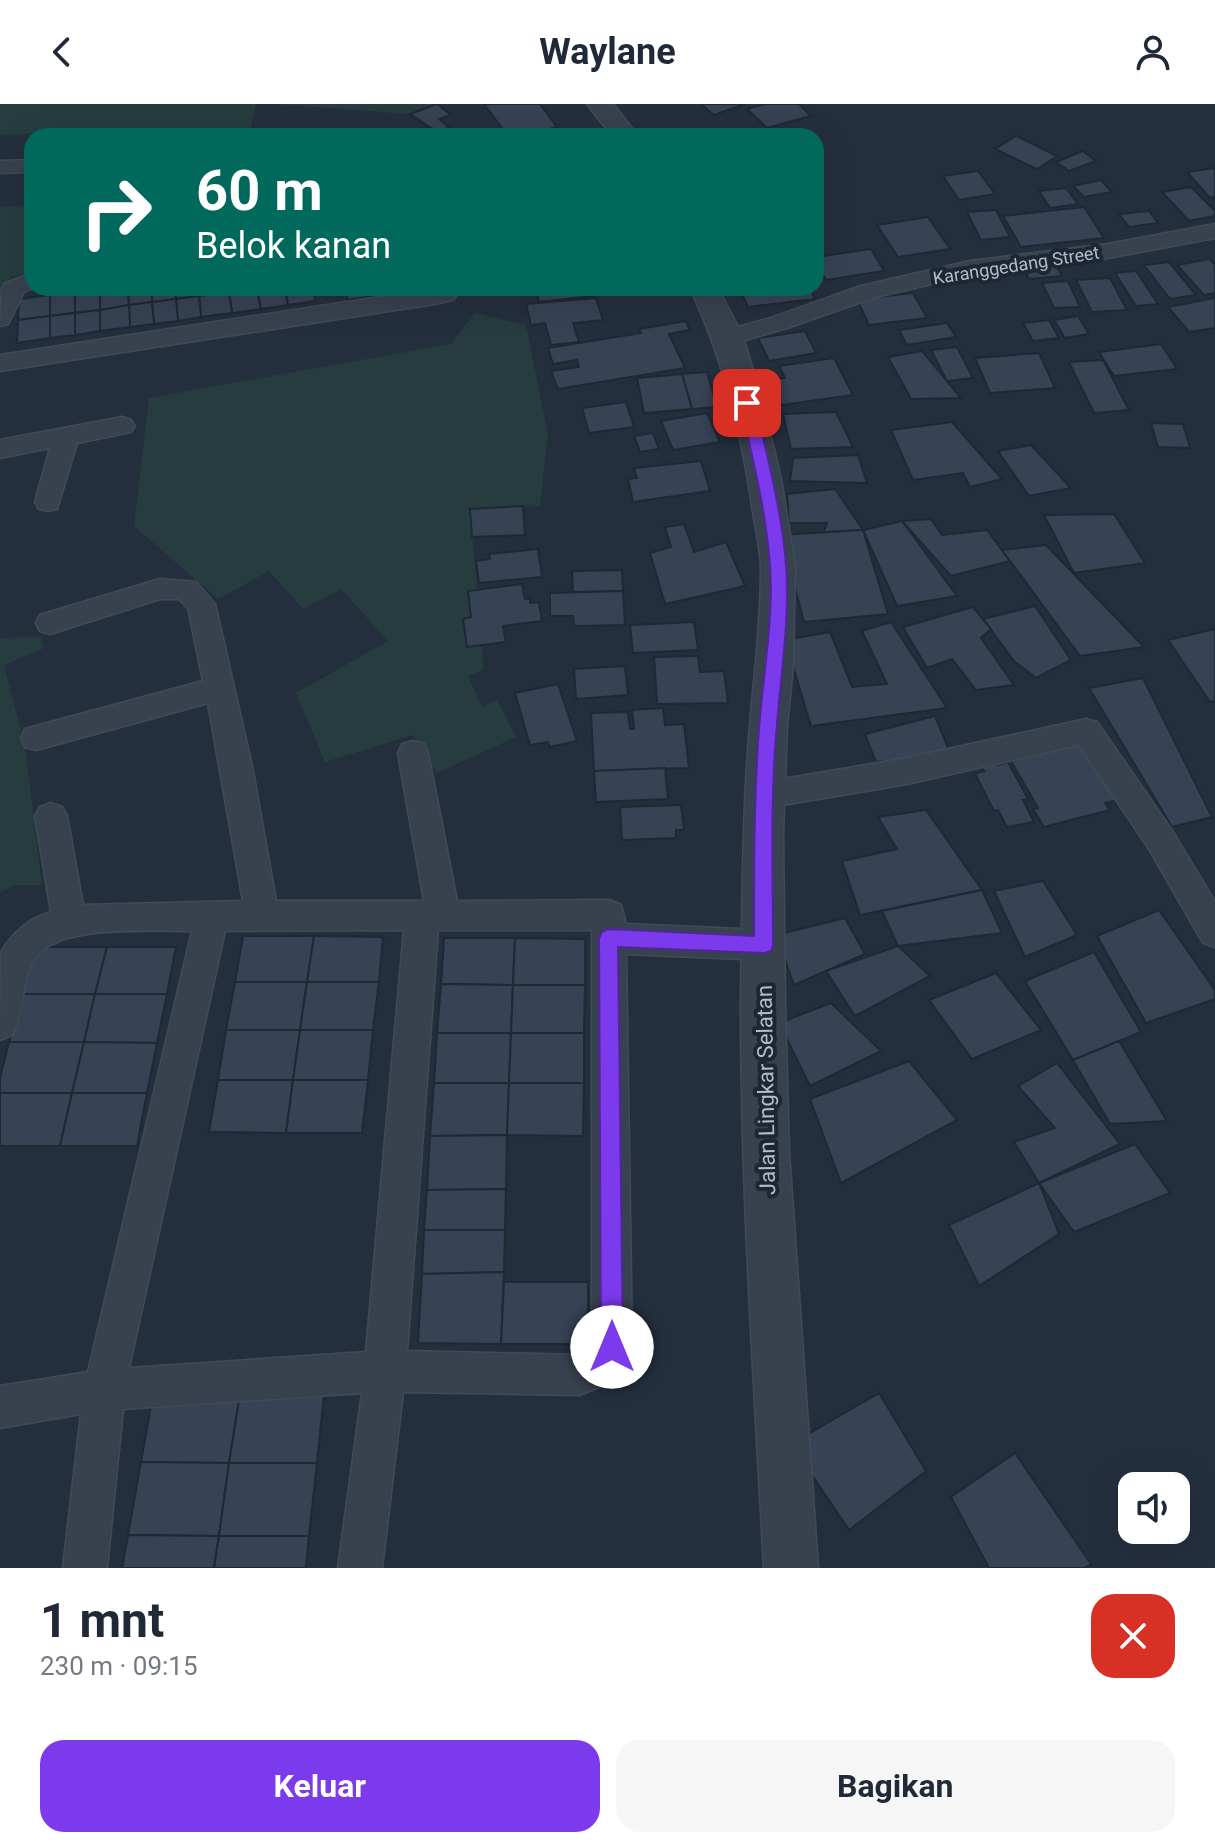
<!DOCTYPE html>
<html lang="id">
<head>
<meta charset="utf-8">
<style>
  :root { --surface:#fff; --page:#f6f6f7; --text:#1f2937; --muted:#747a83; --accent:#7c3aed }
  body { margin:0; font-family:Roboto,sans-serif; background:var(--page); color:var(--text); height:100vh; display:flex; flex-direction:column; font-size:30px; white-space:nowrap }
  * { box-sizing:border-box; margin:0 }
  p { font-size:26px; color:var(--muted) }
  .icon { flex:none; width:44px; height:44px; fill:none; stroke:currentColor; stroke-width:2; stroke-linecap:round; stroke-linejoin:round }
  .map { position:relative; height:1464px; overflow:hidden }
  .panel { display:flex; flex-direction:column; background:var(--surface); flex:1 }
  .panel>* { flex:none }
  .hud { position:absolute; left:24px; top:24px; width:800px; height:168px; border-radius:24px; box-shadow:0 8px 32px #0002; background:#00695c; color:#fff; overflow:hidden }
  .controls { position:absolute; left:1118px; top:1368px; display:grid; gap:16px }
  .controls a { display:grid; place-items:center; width:72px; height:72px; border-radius:16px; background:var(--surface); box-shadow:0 8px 32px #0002; font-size:40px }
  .pin { position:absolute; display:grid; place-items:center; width:68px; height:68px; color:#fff; margin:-34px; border-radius:16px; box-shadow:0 4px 12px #0006 }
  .me { position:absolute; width:88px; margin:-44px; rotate:0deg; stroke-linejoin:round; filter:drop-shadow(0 0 6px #0008) }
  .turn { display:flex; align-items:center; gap:28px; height:168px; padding:0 40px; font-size:36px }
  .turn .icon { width:104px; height:104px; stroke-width:2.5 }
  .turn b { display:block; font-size:56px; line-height:68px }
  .round { display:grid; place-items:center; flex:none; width:84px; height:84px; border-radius:24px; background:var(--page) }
  .head { display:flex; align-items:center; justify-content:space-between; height:136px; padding:0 40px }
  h1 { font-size:48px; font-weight:700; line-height:60px }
  .cta { display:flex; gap:16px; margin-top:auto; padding:16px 40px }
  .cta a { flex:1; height:92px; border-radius:24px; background:var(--accent); color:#fff; font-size:32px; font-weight:700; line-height:92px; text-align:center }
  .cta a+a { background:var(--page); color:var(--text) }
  header { display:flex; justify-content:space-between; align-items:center; height:104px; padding:0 40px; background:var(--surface); font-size:36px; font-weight:700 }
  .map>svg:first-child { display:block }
  .green { fill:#263c3f }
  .building { fill:#364354; stroke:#1f2835; stroke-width:2 }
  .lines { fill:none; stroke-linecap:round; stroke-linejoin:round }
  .minor-casing { stroke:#414a57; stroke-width:3 }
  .tertiary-casing { stroke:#414a57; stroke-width:3 }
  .minor { fill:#38414e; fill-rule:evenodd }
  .tertiary { fill:#38414e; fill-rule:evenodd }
  .route { fill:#7c3aed; stroke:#51269a; stroke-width:2 }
  .labels { text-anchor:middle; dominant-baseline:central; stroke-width:8; stroke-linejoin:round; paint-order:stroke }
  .far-street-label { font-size:18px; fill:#b4bcc9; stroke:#1d2633 }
  .street-label { font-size:22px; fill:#b4bcc9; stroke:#1d2633 }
</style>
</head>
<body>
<header><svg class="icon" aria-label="back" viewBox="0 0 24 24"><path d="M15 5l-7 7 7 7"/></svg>Waylane<svg class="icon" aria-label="person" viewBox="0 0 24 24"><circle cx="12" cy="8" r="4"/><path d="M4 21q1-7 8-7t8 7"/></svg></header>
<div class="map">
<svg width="1215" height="1464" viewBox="0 0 1215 1464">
  <rect width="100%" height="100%" fill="#242f3e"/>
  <g class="green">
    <path d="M0,0H256L249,32H66L60,28L0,31Z"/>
    <path d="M275,0H436L408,10Z"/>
    <path d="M32,101V170L11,172L0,199V103Z"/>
    <path d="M475,209L526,221L548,330L540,402L470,405L484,566L468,572L482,603L497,596L516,633L437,669L413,631L325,658L296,589L388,537L341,485L303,505L269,467L218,495L134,422L149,294L451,240Z"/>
    <path d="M41,533L44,544L4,561L25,642L42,781H14L0,789V534Z"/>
  </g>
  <g class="building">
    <path d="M437,0L451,11L439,15L449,23L437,28L410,10Z"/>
    <path d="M484,0H540L557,23L527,32H508Z"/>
    <path d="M701,0H745L714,11Z"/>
    <path d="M765,0H799L811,12L767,24L747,5Z"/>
    <path d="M1016,32L1057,52L1037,65L995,45Z"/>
    <path d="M1083,47L1096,57L1069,67L1056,58Z"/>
    <path d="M1215,64V93L1210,94L1187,68Z"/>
    <path d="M978,67L995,90L959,96L943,72Z"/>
    <path d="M1101,76L1112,88L1084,93L1073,82Z"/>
    <path d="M1191,83L1215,107V112L1189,117L1162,88Z"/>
    <path d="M1066,84L1078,100L1050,104L1039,87Z"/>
    <path d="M1084,103L1104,134L1021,143L1003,112Z"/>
    <path d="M996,106L1010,133L981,136L967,108Z"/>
    <path d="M1149,107L1158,119L1129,123L1119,110Z"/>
    <path d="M928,113L950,145L898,153L877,121Z"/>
    <path d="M871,145L884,167L826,176L816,158V153Z"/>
    <path d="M1210,155L1215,161V189L1204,191L1177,161Z"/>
    <path d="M1169,158L1196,191L1170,195L1144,161Z"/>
    <path d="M1055,159L1062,172L1029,175L1022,162Z"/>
    <path d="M1136,167L1158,200L1136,202L1115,169Z"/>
    <path d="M1110,174L1127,206L1092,208L1076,176Z"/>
    <path d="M1068,177L1080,203L1054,204L1042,179Z"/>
    <path d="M100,184H128L129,201L100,206Z"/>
    <path d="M100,184V206L75,209V187Z"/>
    <path d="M128,184H152V198L129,201Z"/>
    <path d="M152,184H175L176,195L152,198Z"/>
    <path d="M175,184H198L199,192L176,195Z"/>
    <path d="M198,184H229V188L199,192Z"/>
    <path d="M257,184L261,205L232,209L229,188Z"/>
    <path d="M257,184H285L288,201L261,205Z"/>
    <path d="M285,184H313L315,197L288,201Z"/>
    <path d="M345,184H391L393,189L348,196Z"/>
    <path d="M536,184H600L602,191L539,198Z"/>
    <path d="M739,184H810L815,195L748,203Z"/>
    <path d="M75,187V209L50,212V191Z"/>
    <path d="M229,188L232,209L201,213L199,192Z"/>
    <path d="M913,189L927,214L869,221L857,195Z"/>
    <path d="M50,191V212L18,216L19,195Z"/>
    <path d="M199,192L201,213L178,217L176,195Z"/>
    <path d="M596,194L603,216L573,219L579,238L551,241L545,219L531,221L526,200Z"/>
    <path d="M1215,194V224L1189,228L1168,203Z"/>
    <path d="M176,195L178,217L154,220L152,198Z"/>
    <path d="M152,198L154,220L130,223L129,201Z"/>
    <path d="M129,201L130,223L100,227V206Z"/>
    <path d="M100,206V227L75,231V209Z"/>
    <path d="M75,209V231L50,234V212Z"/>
    <path d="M50,212V234L17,239L18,216Z"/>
    <path d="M1078,212L1089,230L1065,234L1054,216Z"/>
    <path d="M1049,216L1059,234L1033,237L1023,219Z"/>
    <path d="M686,217L690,226L669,230L685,264L558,285L551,267L579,263L577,256L553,260L548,244L641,229L639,225Z"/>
    <path d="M947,219L956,233L907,241L899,226Z"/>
    <path d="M805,227L816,249L769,257L758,234Z"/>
    <path d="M1161,240L1177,265L1114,272L1099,248Z"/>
    <path d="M957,243L973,274L947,277L931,246Z"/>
    <path d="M922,247L961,294L911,295L888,253Z"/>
    <path d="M1039,249L1055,284L990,289L975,254Z"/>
    <path d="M834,254L853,291L781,301L770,276L785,274L779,262Z"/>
    <path d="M1103,256L1129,306L1094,309L1069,258Z"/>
    <path d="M707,268L717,303L692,305L682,270Z"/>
    <path d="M682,270L692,305L644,309L637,274Z"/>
    <path d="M626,298L634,323L589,329L582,304Z"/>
    <path d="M836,308L853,343L791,345L783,310Z"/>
    <path d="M707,309L720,338L673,346L661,317Z"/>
    <path d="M952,318L1002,375L970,383L963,369L913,376L891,326Z"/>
    <path d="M1151,319L1183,320L1190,344L1158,343Z"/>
    <path d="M653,329L659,345L640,348L634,332Z"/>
    <path d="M1031,341L1071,384L1029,392L998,347Z"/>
    <path d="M858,351L867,379L790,377L793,354Z"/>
    <path d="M701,357L710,387L633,398L628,375L637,374L634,364Z"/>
    <path d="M835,385L863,426L824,428L827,419H789L787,390Z"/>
    <path d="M523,402L525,431L472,433L470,405Z"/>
    <path d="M1114,410L1145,459L1074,469L1044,411Z"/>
    <path d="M931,415L942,431L987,426L1010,457L951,472L902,417Z"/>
    <path d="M902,417L957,492L897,502L863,426Z"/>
    <path d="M684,420L694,448L726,438L745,482L665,500L650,449L671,443L665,423Z"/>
    <path d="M863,426L888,510L804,518L781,431Z"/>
    <path d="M1046,441L1144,543L1080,552L1002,446Z"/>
    <path d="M538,445L542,473L479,479L476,457L490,455L489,450Z"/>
    <path d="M622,466L623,487L573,488L572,467Z"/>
    <path d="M522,480L525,495H530V499L539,498L542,517L503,522L506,538L467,543L463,515L471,513L468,487Z"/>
    <path d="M623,487L625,521L574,522L573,512H550V489Z"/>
    <path d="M1035,502L1071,556L1036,574L1014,557L983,515Z"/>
    <path d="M973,503L991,525L981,534L1014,581L976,586L952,555L927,564L903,523Z"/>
    <path d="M694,518L698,546L633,549L630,521Z"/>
    <path d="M891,518L947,604L811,622L785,536L830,528L852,583L887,580L862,527Z"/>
    <path d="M1215,525V597L1210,598L1168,536Z"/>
    <path d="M698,552L700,568L724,567L728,599L657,600L654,553Z"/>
    <path d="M625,562L628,591L576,595L574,565Z"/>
    <path d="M1143,574L1212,713L1172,723L1089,584Z"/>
    <path d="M558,580L577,637L550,643L548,638L530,641L515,589Z"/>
    <path d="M663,604L665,621L684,620L689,664L594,667L591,609L628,608L630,625H634L632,606Z"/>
    <path d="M935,612L951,651L876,658L865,630Z"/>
    <path d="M1086,637L1122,695L1105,699L1110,706L1044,723L1033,705L1038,704L1011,657L1026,653L1021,644Z"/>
    <path d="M994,655L997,661L1008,658L1028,695L1023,696L1034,718L1007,723L998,706L994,707L975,670L984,667L979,659Z"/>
    <path d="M665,664L668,695L596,698L594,667Z"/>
    <path d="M681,701L684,726H676V734L622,736L620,703Z"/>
    <path d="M926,706L982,786L860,811L842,757L897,745L878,713Z"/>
    <path d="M1043,777L1077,831L1025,853L994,787Z"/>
    <path d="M982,786L1002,829L898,842L882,807Z"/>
    <path d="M1159,806L1215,886V895L1146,919L1097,832Z"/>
    <path d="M845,814L865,850L794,881L776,831Z"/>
    <path d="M243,832H314L307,878H235Z"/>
    <path d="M314,832L383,833L379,878H307Z"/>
    <path d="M444,834H515L513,881L441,880Z"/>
    <path d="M515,834L585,835V881H513Z"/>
    <path d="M898,842L930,872L855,912L826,867Z"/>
    <path d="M36,843H107L95,890H23Z"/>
    <path d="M107,843H176L167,890H95Z"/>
    <path d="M1094,848L1141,928L1073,956L1025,877Z"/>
    <path d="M996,869L1041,926L972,955L929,896Z"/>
    <path d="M235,878H307L300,926H226Z"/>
    <path d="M307,878H379L373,926H300Z"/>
    <path d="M441,880L513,881L511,929H437Z"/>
    <path d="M513,881H585L584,929H511Z"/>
    <path d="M23,890H95L84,938H9Z"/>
    <path d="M95,890H167L157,939L84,938Z"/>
    <path d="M831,899L881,947L810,982L779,919Z"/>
    <path d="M226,926H300L293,976H218Z"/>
    <path d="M300,926H373L368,976H293Z"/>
    <path d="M437,929H511L509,979H434Z"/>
    <path d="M511,929H584V979H509Z"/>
    <path d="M1119,937L1167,1017L1110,1020L1073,956Z"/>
    <path d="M9,938H84L72,989H0V974Z"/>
    <path d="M84,938L157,939L147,989H72Z"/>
    <path d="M909,957L957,1016L841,1079L810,995Z"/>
    <path d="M1057,959L1120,1040L1039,1079L1014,1038L1055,1024L1018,982Z"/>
    <path d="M218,976H293L286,1029L209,1028Z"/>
    <path d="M293,976H368L362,1029H286Z"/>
    <path d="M434,979H509L507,1031L430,1032Z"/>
    <path d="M509,979H584L583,1032L507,1031Z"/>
    <path d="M0,989H72L60,1042H0Z"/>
    <path d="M72,989H147L137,1042H60Z"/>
    <path d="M507,1031L506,1085L427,1086L430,1032Z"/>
    <path d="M1135,1040L1170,1089L1074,1128L1039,1079Z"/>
    <path d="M1039,1079L1059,1130L979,1182L949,1121Z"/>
    <path d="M506,1085L505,1126H424L427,1086Z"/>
    <path d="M424,1126H505L504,1168L422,1170Z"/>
    <path d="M504,1168L501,1240L418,1239L422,1170Z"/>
    <path d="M504,1178H588V1240H501Z"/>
    <path d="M879,1289L926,1367L849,1426L791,1340Z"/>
    <path d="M153,1290H240L229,1359L141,1358Z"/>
    <path d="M240,1290L324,1291L317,1359H229Z"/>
    <path d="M1015,1349L1091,1460L1085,1464H989L951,1393Z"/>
    <path d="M141,1358L229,1359L219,1432L128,1431Z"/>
    <path d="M229,1359H317L309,1432H219Z"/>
    <path d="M128,1431L219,1432L214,1464H122Z"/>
    <path d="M219,1432H309L306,1464H214Z"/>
  </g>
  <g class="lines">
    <defs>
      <g id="minor">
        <path d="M32,56V68L0,69V57Z"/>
        <path d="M1215,120V134L1108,154L970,171L876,193L787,224L728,241L720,238L716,233L720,228L771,214L861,182L970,157L1108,140Z"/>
        <path d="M32,169L33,184L24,188L8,220L0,222L2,184L6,179Z"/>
        <path d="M438,184H462L453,196L435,200L0,267V251Z"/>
        <path d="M122,313L131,316L135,322L131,328L77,339L57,405L48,407L39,405L35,398L50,344L0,354V336Z"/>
        <path d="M160,475L196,478L215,500L252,662L276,797H424L398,649L402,640L413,637L424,640L428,649L457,797L609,796L621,801L626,820L764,826L776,830L781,841L776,852L764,856L626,850L632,1243L615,1277L579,1291L403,1288L382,1464H338L362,1289L123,1305L107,1464H63L81,1310L0,1324V1282L88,1268L192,827C152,828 52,818 32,859C22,881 23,909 12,931L0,936L1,849C10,830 30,814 51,808L35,712L40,703L51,699L62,703L67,712L83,801L243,797L208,599L36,646L25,643L21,634L25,625L36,622L203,577L188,504L179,495H160L50,530L40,527L36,519L40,511ZM404,826L366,1248L129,1264L225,827ZM438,826H592V1239L587,1248L579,1251L407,1247Z"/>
        <path d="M1086,615L1097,618L1171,725L1215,798V843L1203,839L1149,745L1079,641L907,680L765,704L754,700L749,691L754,682L765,678L907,654Z"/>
      </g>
      <g id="tertiary">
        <path d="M587,0H613L638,32H612Z"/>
        <path d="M690,184H718L743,233L763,299L781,375L795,462L793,562L787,622L783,730L785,902L789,1048L818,1464H764C754,1276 741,1088 741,900C742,820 742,740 747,660C751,595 761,531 761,466C761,446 756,427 753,408C742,330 723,254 690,184Z"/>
      </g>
    </defs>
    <use href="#minor" class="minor-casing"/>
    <use href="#tertiary" class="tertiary-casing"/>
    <use href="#minor" class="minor"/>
    <use href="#tertiary" class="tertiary"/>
  </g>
  <path class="route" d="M747,294L755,299C767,352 782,407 786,461C790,514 781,568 777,620C770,693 773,767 773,841L771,847L764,849L618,843L623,1243L620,1251L612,1254L604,1251L601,1243L599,834L602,828L608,825L754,832C754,763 754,694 759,625C763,570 774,515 770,461C766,406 752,352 740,299Z"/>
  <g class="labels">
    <g class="far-street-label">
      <text transform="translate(1016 161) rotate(-9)">Karanggedang Street</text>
    </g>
    <g class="street-label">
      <text transform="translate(766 986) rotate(-91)">Jalan Lingkar Selatan</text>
    </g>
  </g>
</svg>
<div class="controls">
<a><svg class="icon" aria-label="sound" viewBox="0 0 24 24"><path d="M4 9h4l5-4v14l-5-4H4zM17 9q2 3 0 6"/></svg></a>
</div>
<div class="pin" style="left:747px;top:299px;background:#d93025"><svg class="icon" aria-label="arrive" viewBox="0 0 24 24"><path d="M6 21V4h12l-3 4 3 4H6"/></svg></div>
<svg class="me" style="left:612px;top:1243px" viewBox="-20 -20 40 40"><circle r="19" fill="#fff"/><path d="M0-13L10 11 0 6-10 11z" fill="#7c3aed"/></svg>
<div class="hud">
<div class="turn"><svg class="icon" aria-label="right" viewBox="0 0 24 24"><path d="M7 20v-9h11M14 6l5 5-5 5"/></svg><div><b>60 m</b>Belok kanan</div></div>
</div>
</div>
<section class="panel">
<div class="head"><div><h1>1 mnt</h1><p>230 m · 09:15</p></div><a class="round" style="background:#d93025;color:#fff"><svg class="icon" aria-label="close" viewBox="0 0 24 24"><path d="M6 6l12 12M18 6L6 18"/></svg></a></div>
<div class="cta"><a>Keluar</a><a>Bagikan</a></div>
</section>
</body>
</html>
